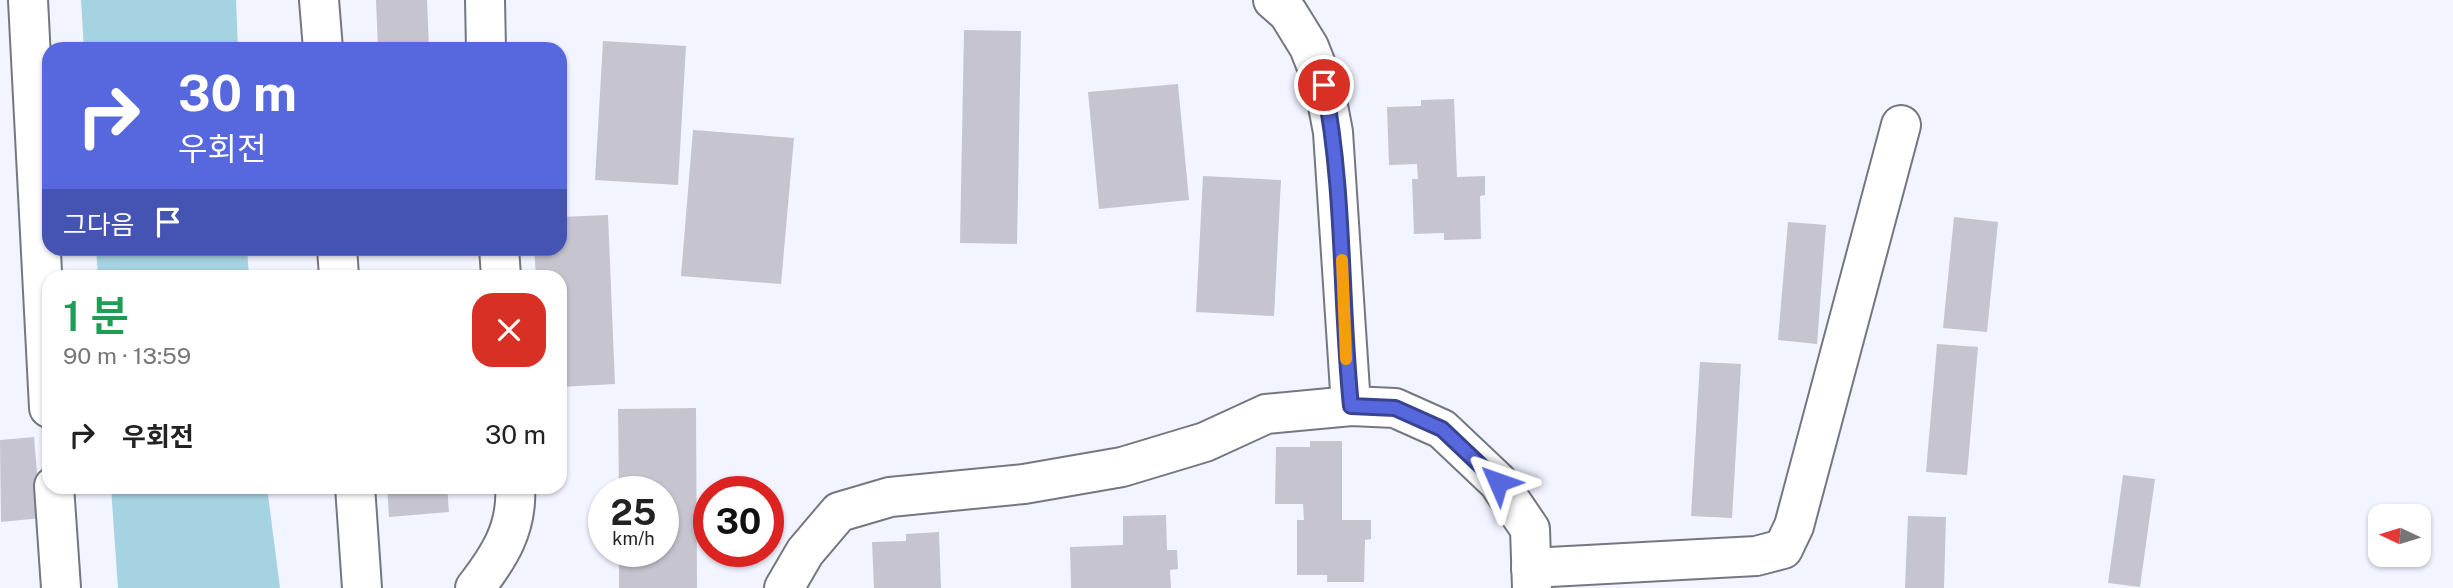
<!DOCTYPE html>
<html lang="ko">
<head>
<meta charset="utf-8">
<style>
  :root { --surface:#fff; --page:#f6f6f6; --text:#222; --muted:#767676 }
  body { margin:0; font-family:"Public Sans","Noto Sans KR",sans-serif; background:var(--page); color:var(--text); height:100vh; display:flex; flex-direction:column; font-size:26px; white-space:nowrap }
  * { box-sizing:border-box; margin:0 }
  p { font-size:23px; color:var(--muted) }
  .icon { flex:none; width:38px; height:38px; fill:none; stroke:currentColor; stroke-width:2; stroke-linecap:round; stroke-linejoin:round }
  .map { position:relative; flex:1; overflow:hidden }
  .side { position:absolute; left:42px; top:270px; width:525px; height:224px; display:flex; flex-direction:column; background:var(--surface); border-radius:21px; box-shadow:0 2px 5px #0004 }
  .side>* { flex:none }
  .top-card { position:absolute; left:42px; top:42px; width:525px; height:214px; border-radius:21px; box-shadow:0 2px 5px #0004; background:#5768df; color:#fff; overflow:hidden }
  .needle { width:46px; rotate:274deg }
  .controls { position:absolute; left:2368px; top:504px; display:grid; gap:14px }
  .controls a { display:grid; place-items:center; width:63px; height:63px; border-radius:14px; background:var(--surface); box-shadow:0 2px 5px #0004; font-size:35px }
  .speed { position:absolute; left:588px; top:476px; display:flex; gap:14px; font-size:35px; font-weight:700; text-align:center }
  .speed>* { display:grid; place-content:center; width:91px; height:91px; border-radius:50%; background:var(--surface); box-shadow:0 2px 5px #0004; line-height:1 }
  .speed small { font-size:18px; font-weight:400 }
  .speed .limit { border:10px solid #d22; background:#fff; color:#111 }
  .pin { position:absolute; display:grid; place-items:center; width:60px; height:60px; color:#fff; margin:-30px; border:4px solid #fff; border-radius:50%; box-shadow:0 2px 7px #0007 }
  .me { position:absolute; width:77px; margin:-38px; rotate:313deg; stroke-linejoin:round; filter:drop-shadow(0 0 5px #0008) }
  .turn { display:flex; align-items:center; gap:24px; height:147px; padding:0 21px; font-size:32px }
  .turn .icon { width:91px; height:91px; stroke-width:2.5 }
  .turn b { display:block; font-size:49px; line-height:60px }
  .then { display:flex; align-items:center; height:66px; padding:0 21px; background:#0003; gap:14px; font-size:26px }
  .round { display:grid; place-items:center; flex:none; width:74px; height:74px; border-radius:21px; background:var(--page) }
  .headline { display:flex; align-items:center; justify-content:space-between; height:119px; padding:0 21px }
  h1 { font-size:42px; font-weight:600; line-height:52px; color:#1e9e55 }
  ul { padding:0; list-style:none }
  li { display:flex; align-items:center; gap:21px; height:91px; padding:0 21px }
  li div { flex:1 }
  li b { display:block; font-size:26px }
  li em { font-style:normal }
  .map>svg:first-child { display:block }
  .water { fill:#a6d3e1 }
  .building { fill:#c6c4cf }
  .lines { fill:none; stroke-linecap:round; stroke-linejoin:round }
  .street-casing { stroke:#757780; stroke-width:42 }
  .street { stroke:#fff; stroke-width:38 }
  .route-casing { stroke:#394491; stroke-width:18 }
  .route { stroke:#5768df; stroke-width:12 }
  .slow { stroke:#f59e0b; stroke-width:12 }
</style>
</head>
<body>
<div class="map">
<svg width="2453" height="588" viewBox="0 0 2453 588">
  <rect width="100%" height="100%" fill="#f2f4ff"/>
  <g class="water">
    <path d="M81,0H236L238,49H84Z"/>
    <path d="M96,249H247L249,276H98Z"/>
    <path d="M111,487H267L280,588H118Z"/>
  </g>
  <g class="building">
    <path d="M376,0H427L429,49H378Z"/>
    <path d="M964,30L1021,31L1017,244L960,243Z"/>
    <path d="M603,41L686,46L678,185L595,180Z"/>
    <path d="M1178,84L1189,200L1099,209L1088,92Z"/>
    <path d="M1454,99L1457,177L1485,176V195L1480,196L1481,239L1444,240V233L1414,234L1412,179H1418L1417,164L1389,165L1387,107L1421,106V100Z"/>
    <path d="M693,130L794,138L781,284L681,276Z"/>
    <path d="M1203,176L1281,180L1274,316L1196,312Z"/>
    <path d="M608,215L615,384L560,387V276H536L534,248H560V217Z"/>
    <path d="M1954,217L1998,222L1987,332L1943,328Z"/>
    <path d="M1788,222L1826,225L1817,344L1778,340Z"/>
    <path d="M1937,344L1978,347L1967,475L1926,472Z"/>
    <path d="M1700,362L1741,364L1732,518L1691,516Z"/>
    <path d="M696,408L697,588H619V551H663V492H619L618,409Z"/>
    <path d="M34,437L41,518L1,522L0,440Z"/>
    <path d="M1310,441H1342V520H1371V539L1365,540L1364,582H1327V575H1297V520H1304L1303,504H1275L1276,447H1310Z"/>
    <path d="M2123,475L2155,479L2140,587L2108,583Z"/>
    <path d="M387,486H447L449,512L389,517Z"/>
    <path d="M1166,515L1167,550H1177L1178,569L1170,570L1171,588H1071L1070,547L1123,545V516Z"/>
    <path d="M1908,516L1946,517L1944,588H1905Z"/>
    <path d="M939,532L941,588H874L872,542L906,541V534Z"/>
  </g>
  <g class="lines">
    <defs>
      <g id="street">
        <path d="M28,0L49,408"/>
        <path d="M319,0L323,49"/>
        <path d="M485,0L486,49"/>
        <path d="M1273,0L1288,13L1309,47L1324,85L1333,132L1351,406"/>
        <path d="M337,248L339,276"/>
        <path d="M499,248L501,276"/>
        <path d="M54,486L61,588"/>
        <path d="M355,486L362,588"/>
        <path d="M1531,568L1756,556L1783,549L1794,526L1901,125"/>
        <path d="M475,588C499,557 518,528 515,486"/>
        <path d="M784,588L805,552L839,512L890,497L1024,484L1122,467L1205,442L1266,414L1351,406L1395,408L1442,429L1498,482L1530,529L1532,588"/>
      </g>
    </defs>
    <use href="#street" class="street-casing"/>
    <use href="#street" class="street"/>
  </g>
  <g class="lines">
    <defs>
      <path id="route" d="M1324,85C1345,191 1340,299 1351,406L1395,408L1442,429L1498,482"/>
    </defs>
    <use href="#route" class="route-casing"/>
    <use href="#route" class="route"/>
    <path class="slow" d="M1342,260L1346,359"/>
  </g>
</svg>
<div class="controls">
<a><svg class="needle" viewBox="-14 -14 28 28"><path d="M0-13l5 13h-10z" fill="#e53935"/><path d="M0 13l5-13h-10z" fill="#767676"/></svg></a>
</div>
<div class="speed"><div>25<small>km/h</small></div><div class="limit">30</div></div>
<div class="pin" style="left:1324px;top:85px;background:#d93025"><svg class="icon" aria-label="arrive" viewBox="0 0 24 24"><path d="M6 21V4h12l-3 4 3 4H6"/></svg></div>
<svg class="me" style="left:1498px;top:482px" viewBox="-20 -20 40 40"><path d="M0-17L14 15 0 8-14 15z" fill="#5768df" stroke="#fff" stroke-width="4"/></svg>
<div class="top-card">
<div class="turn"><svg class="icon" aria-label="right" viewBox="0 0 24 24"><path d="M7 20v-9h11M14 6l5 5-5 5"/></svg><div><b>30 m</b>우회전</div></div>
<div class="then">그다음<svg class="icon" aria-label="arrive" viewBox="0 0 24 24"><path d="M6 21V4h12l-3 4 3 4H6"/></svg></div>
</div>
<section class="side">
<div class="headline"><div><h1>1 분</h1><p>90 m · 13:59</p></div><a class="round" style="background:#d93025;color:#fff"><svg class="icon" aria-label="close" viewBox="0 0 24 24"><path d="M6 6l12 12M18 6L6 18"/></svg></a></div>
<ul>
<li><svg class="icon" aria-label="right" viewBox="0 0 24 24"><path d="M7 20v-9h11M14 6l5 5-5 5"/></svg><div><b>우회전</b></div><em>30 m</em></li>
</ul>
</section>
</div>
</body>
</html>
